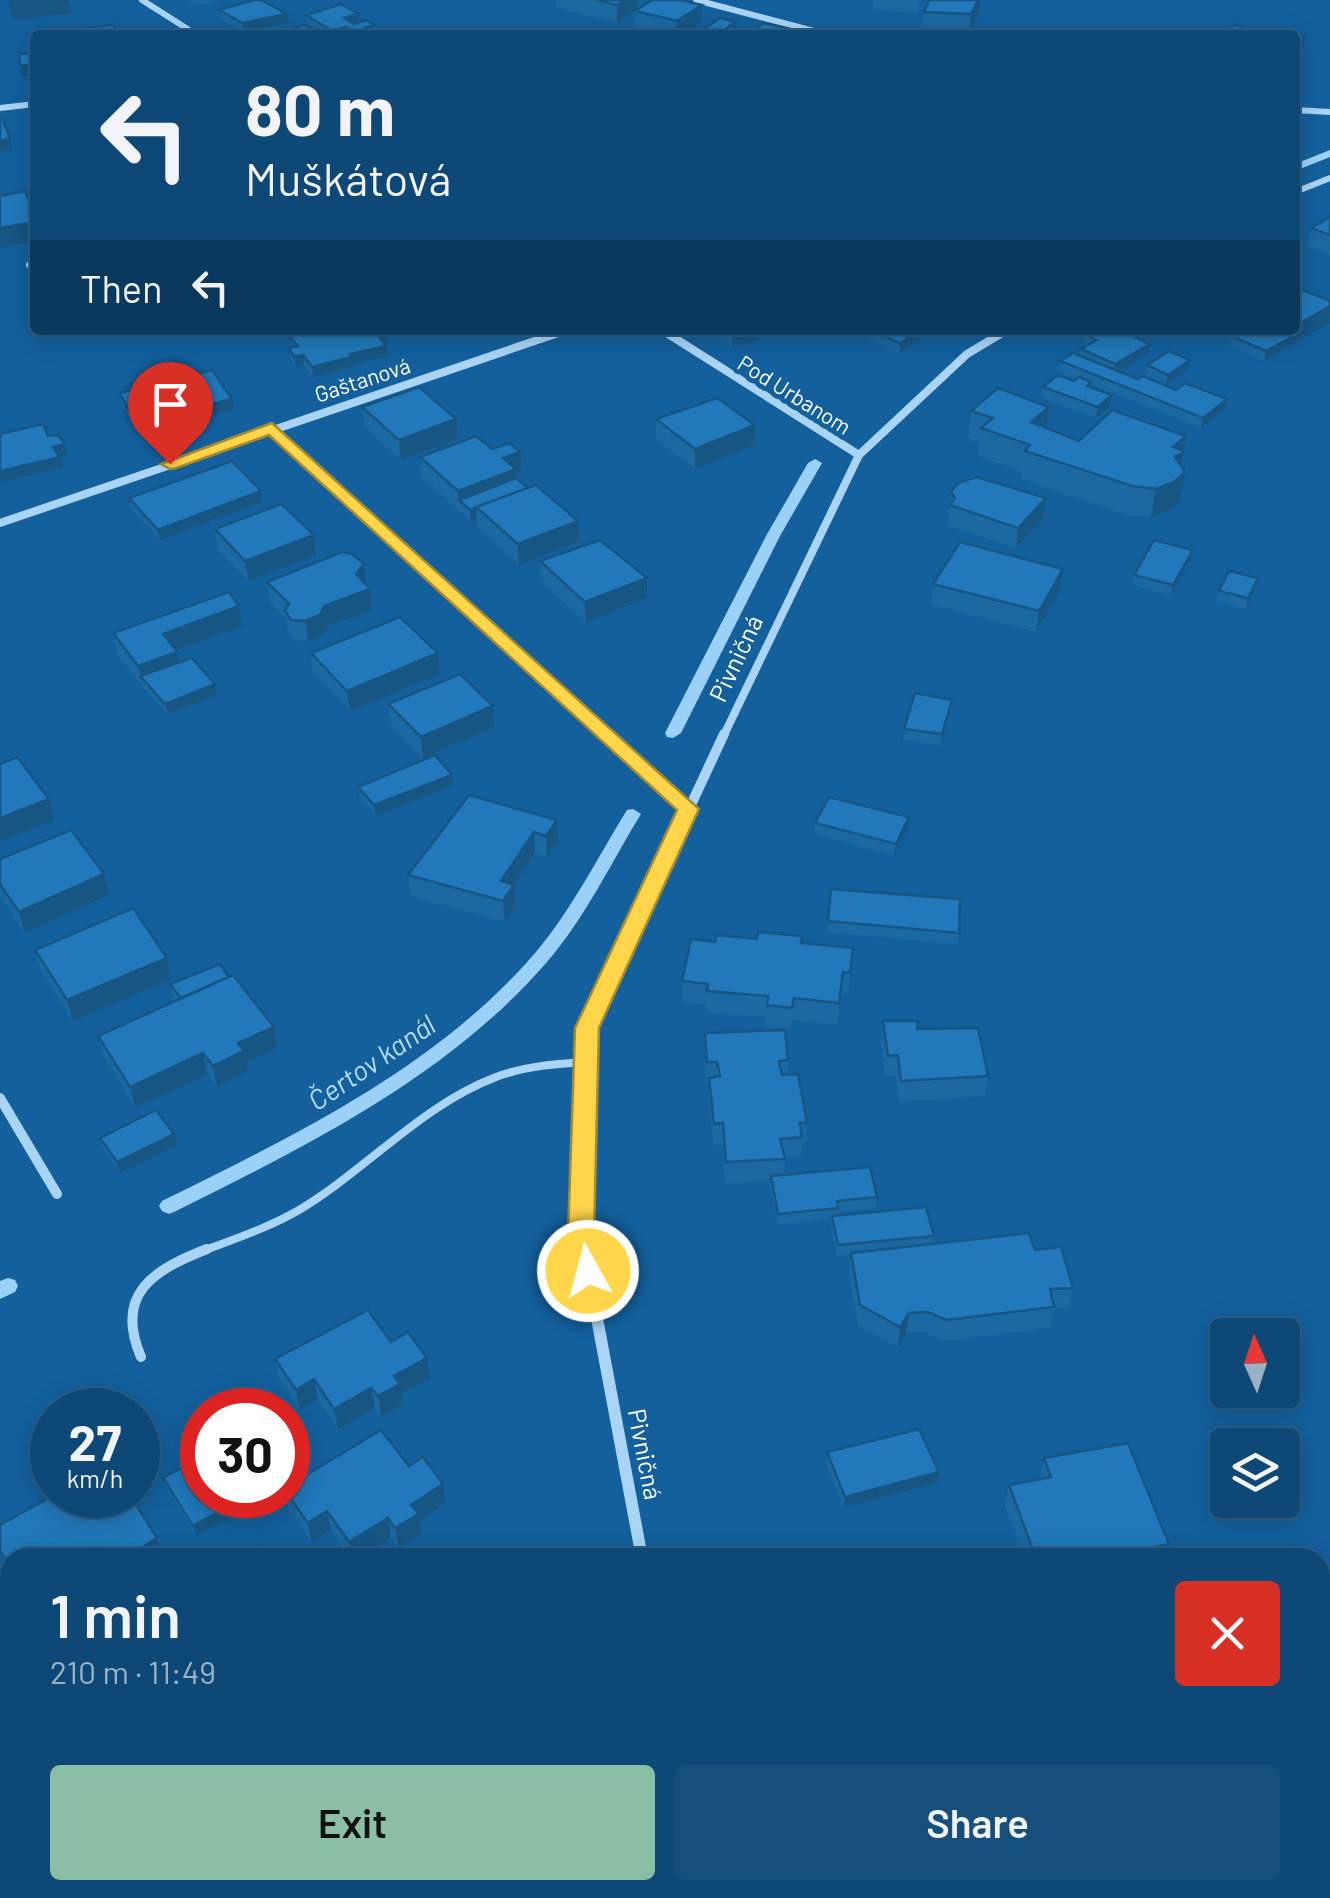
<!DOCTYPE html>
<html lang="en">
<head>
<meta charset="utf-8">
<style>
  :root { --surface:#0e4876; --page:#174f7b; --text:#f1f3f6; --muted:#9bb2c5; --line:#2e6088; --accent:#8abfa5 }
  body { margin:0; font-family:Barlow,sans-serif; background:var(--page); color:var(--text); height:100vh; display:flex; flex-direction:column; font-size:38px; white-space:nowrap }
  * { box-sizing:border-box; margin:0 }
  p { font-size:32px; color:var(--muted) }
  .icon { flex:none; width:55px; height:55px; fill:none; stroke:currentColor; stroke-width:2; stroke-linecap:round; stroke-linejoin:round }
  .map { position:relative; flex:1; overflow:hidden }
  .details { position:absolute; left:0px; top:1548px; width:1330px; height:352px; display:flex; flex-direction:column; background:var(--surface); border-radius:30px 30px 0 0; box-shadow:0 5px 25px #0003,0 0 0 2px var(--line) }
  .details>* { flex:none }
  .top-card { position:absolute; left:30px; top:30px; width:1270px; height:305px; border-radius:10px; box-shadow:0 5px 25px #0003,0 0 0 2px var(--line); background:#0e4876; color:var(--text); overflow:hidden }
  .needle { width:65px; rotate:357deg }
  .controls { position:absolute; left:1210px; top:1318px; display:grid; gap:20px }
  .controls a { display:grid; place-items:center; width:90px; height:90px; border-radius:10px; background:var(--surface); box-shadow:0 5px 25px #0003,0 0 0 2px var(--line); font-size:50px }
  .speed { position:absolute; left:30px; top:1388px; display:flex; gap:20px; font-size:50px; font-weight:700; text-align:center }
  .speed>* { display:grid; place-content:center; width:130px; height:130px; border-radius:50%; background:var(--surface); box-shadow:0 5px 25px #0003,0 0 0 2px var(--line); line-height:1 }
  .speed small { font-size:25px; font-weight:400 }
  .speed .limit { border:15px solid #d22; background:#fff; color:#111 }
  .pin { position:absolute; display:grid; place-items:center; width:85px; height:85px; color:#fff; margin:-102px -42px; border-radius:50% 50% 50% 0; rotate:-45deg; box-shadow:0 0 10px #0007 }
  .pin .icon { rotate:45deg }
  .me { position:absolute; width:110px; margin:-55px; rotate:353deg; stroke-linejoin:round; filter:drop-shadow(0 0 8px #0008) }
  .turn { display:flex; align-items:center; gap:35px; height:210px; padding:0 50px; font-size:45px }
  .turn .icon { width:130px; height:130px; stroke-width:2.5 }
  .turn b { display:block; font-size:70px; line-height:85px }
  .then { display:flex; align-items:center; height:95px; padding:0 50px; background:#0003; gap:20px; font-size:38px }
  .round { display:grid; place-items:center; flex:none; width:105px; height:105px; border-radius:10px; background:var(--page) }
  .summary { display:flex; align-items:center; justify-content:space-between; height:170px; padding:0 50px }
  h1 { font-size:60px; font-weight:600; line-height:75px }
  .cta { display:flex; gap:20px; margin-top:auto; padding:20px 50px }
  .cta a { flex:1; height:115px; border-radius:10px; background:var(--accent); color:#111; font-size:40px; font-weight:600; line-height:115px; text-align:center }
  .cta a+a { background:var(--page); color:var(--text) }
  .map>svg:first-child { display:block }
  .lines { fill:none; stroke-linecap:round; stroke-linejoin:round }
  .stream { fill:#9bd1f7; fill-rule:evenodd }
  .lane-far1 { stroke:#a9d4f4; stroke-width:8 }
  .lane { stroke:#a9d4f4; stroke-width:10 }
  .street-far3 { stroke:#a9d4f4; stroke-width:6 }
  .street-far2 { stroke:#a9d4f4; stroke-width:8 }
  .street-far1 { stroke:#a9d4f4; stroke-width:10 }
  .street { stroke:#a9d4f4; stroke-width:12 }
  .wall { fill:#1c68a1 }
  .shaded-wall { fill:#175583 }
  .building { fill:#2179bb; stroke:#175583; stroke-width:2.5 }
  .route { fill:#ffd54a; stroke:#a68a30; stroke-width:2.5 }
  .labels { text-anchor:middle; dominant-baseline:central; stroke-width:10; stroke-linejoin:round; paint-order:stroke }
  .far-street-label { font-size:22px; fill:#fff; stroke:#13609d }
  .street-label { font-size:25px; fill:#fff; stroke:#13609d }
  .water-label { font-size:28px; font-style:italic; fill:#b5ddfa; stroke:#13609d }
</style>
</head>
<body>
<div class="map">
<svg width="1330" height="1898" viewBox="0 0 1330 1898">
  <rect width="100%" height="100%" fill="#13609d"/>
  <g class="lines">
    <g class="stream">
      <path d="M1330,150V157L1295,171V164Z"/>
      <path d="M815,459L822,463L780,536L681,733L673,738L667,737L665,733L766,536L808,463Z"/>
      <path d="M633,809L641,814C611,863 585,918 547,962C447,1077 310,1144 176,1211L169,1214L162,1211L159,1206L162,1201C297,1134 436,1068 536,952C572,909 598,857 627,810Z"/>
      <path d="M8,1278L15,1280L18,1286L15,1292L0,1299V1281Z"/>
    </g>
    <path class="lane-far1" d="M200,1252C234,1239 268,1228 299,1210C366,1170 422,1105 496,1077C525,1066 555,1064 586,1062"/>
    <path class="lane" d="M141,1357C114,1294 153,1270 207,1249"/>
    <g class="street-far3">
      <path d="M142,0L197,35"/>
      <path d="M696,0L829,35"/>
      <path d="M0,108L35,104"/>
      <path d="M1295,110L1330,112"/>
      <path d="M1295,192L1330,178"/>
      <path d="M29,265L35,264"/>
    </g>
    <g class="street-far2">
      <path d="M662,330L859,455"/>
      <path d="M272,428L610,737"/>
      <path d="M0,523L567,330"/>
      <path d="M723,737L859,455L967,354L1007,330"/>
    </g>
    <g class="street-far1">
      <path d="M607,734L689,809"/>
      <path d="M0,1098L57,1194"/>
      <path d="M584,1252L581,1235L587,1028L724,734"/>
    </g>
    <g class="street">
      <path d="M584,1249L642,1558"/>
      <path d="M706,1890L708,1898"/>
    </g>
  </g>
  <g class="wall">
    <path d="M188,0H217L204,4L192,3Z"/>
    <path d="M556,0H638V9L702,5V22L682,35H662L635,28V12L617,23L556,7Z"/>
    <path d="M873,0H920L916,13L873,9Z"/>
    <path d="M929,0H980L979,11L970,32L922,29L924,12Z"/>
    <path d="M219,10L287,14L289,23L243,32L221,19Z"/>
    <path d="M306,15L359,22L375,34L272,35L316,30L307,24Z"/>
    <path d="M1330,217V255L1307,247L1311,228Z"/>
    <path d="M1295,287L1330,301L1292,346L1264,361L1229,346L1231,336L1241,330H1295Z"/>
    <path d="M715,330H774L751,343L732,346L715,335Z"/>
    <path d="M851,330H934L899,353L850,331Z"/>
    <path d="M1084,334L1148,354L1119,371L1138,379L1176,390L1225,409L1201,428L1091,384V388L1110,406L1096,418L1041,397L1043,387L1074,381L1077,379L1058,371L1060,361L1080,355L1081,349L1086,346L1083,344Z"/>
    <path d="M290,337L387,343L385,344L386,346L388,356L353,364V367L313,377L304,365L296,368L290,358L289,348H292Z"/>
    <path d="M1190,360L1188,370L1166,385L1145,375L1147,365Z"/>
    <path d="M119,393L234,409L139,434L121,403Z"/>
    <path d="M362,407L457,439L401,460L365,427Z"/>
    <path d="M1049,407L1046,428L1079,441L1185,451L1182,467L1180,501L1168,511L1151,517L1127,515L1021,479L1022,472L978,456L979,442L968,439L971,411Z"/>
    <path d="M656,419L755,425L754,445L695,469L656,439Z"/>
    <path d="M492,449L520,452L521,472L516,474V478L579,541L519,565L478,528L477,518L471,521L421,477L420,457Z"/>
    <path d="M261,491L262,502L160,540L131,509L129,498Z"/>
    <path d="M951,492L1046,498L1043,519L1016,548L948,526Z"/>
    <path d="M215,529L314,535L316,555L249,581L218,550Z"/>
    <path d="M540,561L647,598L586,622L541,582Z"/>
    <path d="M1190,561L1171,596L1133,585L1134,575Z"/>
    <path d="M1063,569L1060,590L1036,632L931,604L933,584Z"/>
    <path d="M267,582L366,585L372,610L327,626L323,636L308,641L294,640L288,632L286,618L270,602Z"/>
    <path d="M1255,589L1246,609L1217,602L1219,591Z"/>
    <path d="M242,626L176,651L179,662L215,684L217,695L168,714L143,687L117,654L113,633Z"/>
    <path d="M311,653H438L440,674L350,711L313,673Z"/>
    <path d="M388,704L494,727L423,758L391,725Z"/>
    <path d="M950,711L941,745L903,740L904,729Z"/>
    <path d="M453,785L376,816L360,798L358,787Z"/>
    <path d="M469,795L558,841L547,857L535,853L514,885L515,906L505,922L411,896L408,875Z"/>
    <path d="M815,823L908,828L894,855L814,834Z"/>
    <path d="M0,859L104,874L109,895L25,933L0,896Z"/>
    <path d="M831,889L959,933L957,944L827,932Z"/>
    <path d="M802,936V943L853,948L848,994H841L837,1024L792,1020L790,1029L766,1026V1017L707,1012V1005L682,1002V981L715,942Z"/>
    <path d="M35,950L171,979L73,1021L41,971Z"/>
    <path d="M170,984L277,1048L246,1062L248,1072L217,1087L208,1074L135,1108L104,1057L98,1036L176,1000L172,995Z"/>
    <path d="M883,1021L917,1029L988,1076L985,1096L899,1102L896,1076L885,1077L881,1042Z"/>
    <path d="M705,1033L788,1060V1075L807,1122L805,1142L802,1143L801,1157L785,1159L784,1175L877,1197L876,1208L838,1212V1215L934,1236L933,1244L1035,1250L1073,1288L1068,1308L1054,1309L1050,1328L943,1341L925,1332L906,1333L898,1347L858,1325L849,1274L851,1254L837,1256L831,1226V1219L778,1224L770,1187V1181L725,1183L722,1144L714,1145L708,1099L709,1083H706Z"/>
    <path d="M100,1138L177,1145L120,1173L103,1149Z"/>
    <path d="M391,1342L430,1378L401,1393L403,1404L381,1417L375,1408L338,1429L318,1400L300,1410L279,1380L275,1359Z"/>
    <path d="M827,1452L939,1472L937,1483L844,1507L826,1463Z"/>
    <path d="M1044,1458L1169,1544L1165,1558H1025L1005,1505L1009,1485L1040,1479Z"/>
    <path d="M409,1466L443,1484L446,1503L420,1521L422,1533L399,1548L391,1538L360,1558H350L331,1530L312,1543L288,1509L285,1495Z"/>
    <path d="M163,1478L253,1504L196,1536L166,1488Z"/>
    <path d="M0,1525L10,1558V1574L0,1556Z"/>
  </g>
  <g class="shaded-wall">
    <path d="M34,0H69L71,13L13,20L9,3Z"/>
    <path d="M625,0H638V10L617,23V5Z"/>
    <path d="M978,0H980L979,11L970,32L971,14Z"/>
    <path d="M702,5V22L682,35H676L677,21Z"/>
    <path d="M287,14L289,23L243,32L242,23Z"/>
    <path d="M358,14L359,23L346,27L347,35H332V31L344,18Z"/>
    <path d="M736,22L735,31L729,35H716Z"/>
    <path d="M374,25L375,34L354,35V32Z"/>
    <path d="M1305,37L1303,46L1295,50V42Z"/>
    <path d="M30,65L35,74V83H32L30,75L22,76L20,66Z"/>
    <path d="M10,139L12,149L0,151V141Z"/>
    <path d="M35,222V241L0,248V228Z"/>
    <path d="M1330,306V323L1264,361L1266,351L1294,336L1296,326Z"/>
    <path d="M733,330H774L751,343L732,346Z"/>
    <path d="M920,330H934L899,353L900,343Z"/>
    <path d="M386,333L387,343L378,344L377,334Z"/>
    <path d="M1150,344L1148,354L1113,374L1115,364Z"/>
    <path d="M386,346L388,356L353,364V367L313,377L312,367L350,354Z"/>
    <path d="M303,355L304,365L296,368L294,357Z"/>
    <path d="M1190,360L1188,370L1166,385L1168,375Z"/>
    <path d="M1112,395L1110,406L1096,418L1098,407Z"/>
    <path d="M232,399L234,409L139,434L137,423Z"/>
    <path d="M1227,399L1225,409L1201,428L1203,418Z"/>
    <path d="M1049,407L1045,435L1031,422Z"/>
    <path d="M456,419L457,439L401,460L399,440Z"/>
    <path d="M755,425L754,445L695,469V449Z"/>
    <path d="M1186,436L1180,477L1185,472L1180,501L1168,511L1151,517L1156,489L1173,447Z"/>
    <path d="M65,444L68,455L56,457L53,447Z"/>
    <path d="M520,452L521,472L516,474L517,489L459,500L458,491L503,458Z"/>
    <path d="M60,457L63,467L0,482V471Z"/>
    <path d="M261,491L262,502L160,540L158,530Z"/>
    <path d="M1046,498L1043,519L1016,548L1018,528Z"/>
    <path d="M476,508L477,518L471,521L470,510Z"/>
    <path d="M578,521L579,541L519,565L518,544Z"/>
    <path d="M314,535L316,555L249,581L245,561Z"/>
    <path d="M1193,550L1190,561L1171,596L1173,585Z"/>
    <path d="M364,564L366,585L370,589L372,610L327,626L323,636L308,641L305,621L324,606L356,574Z"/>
    <path d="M1063,569L1060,590L1036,632L1039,611Z"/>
    <path d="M647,578V598L586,622L585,602Z"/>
    <path d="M1258,578L1255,589L1246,609L1248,598Z"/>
    <path d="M239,606L242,626L167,654L163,634Z"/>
    <path d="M177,652L181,673L141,676L138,666Z"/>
    <path d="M438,653L440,674L350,711L347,691Z"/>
    <path d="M215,684L217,695L168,714L165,704Z"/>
    <path d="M952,700L950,711L941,745L942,734Z"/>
    <path d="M493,706L494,727L423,758L421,737Z"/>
    <path d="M452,775L453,785L376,816L374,805Z"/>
    <path d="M49,799L54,820L0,841V818Z"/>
    <path d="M909,817L908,828L894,855L896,844Z"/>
    <path d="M557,820L558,841L547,857L546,836Z"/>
    <path d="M534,832L535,853L502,902L501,881Z"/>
    <path d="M104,874L109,895L25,933L19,912Z"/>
    <path d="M514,885L515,906L505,922L503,901Z"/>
    <path d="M167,958L171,979L73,1021L67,1000Z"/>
    <path d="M274,1027L277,1048L246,1062L248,1072L217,1087L213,1066L238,1043Z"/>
    <path d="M203,1053L208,1074L135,1108L130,1087Z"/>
    <path d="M174,1134L177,1145L120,1173L117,1162Z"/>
    <path d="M909,1313L906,1333L898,1347L900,1327Z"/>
    <path d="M427,1358L430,1378L401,1393L403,1404L381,1417L378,1396L394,1376Z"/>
    <path d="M314,1379L318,1400L300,1410L296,1390Z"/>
    <path d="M371,1388L375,1408L338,1429L334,1409Z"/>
    <path d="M939,1472L937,1483L844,1507L845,1497Z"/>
    <path d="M443,1484L446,1503L420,1521L422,1533L399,1548L395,1528L411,1505Z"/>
    <path d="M248,1495H250L253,1504L196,1536L193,1526Z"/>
    <path d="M327,1511L331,1530L312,1543L308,1523Z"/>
    <path d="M388,1518L391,1538L360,1558H352L349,1542Z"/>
    <path d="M157,1538L163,1558H124Z"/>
    <path d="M1169,1544L1165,1558H1103Z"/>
  </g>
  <g class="building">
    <path d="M9,0H34L9,3Z"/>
    <path d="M254,0H261L287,14L242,23L219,10Z"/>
    <path d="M596,0H625L617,5Z"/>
    <path d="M652,0H681L702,5L677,21L635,11Z"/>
    <path d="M929,0H978L971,14L924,12Z"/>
    <path d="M341,4L358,14L344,18L354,24L366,20L374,25L354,32L346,27L332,31L306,15Z"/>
    <path d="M720,18L736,22L716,35L698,33Z"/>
    <path d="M764,23L817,35H747Z"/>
    <path d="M114,25L116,33L84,35L82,28Z"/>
    <path d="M304,25L330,35H272Z"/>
    <path d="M1236,25L1262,35H1216Z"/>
    <path d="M144,30V35H94Z"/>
    <path d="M1289,31L1305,37L1295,42V35H1280Z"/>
    <path d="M35,53V74H30V65L20,66L19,54Z"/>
    <path d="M0,118H2L10,139L0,141Z"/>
    <path d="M25,191L28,198L35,196V222L0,228V196Z"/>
    <path d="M1330,217V235L1311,228Z"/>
    <path d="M1295,287L1330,301V306L1295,326Z"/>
    <path d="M319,330H383L386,333L377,334L386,346L350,354L352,357L312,367L303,355L294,357L289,348L298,346L290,337Z"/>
    <path d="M871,330H920L900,343Z"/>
    <path d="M1092,330H1120L1150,344L1115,364L1081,349L1096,340L1084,334Z"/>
    <path d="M1241,330H1282L1294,336L1266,351L1231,336Z"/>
    <path d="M1169,351L1190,360L1168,375L1147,365Z"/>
    <path d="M1073,353L1138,379L1143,376L1176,390L1185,383L1227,399L1203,418L1060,361Z"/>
    <path d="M212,370L232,399L137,423L119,393Z"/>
    <path d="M1058,375L1074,381L1079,377L1091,382L1087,386L1112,395L1098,407L1043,387Z"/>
    <path d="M419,387L456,419L399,440L362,407Z"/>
    <path d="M998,388L1049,407L1031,422L1079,441L1112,410L1186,436L1173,447L1185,451L1175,457L1185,472L1174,482L1156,489L1132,486L1025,451L1030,445L981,428L993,418L971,411Z"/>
    <path d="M717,398L755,425L695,449L656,419Z"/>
    <path d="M43,424L48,436L58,435L65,444L53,447L60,457L0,471V434Z"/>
    <path d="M476,436L492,449L510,443L520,452L503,458L516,469L458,491L420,457Z"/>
    <path d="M232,461L261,491L158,530L129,498Z"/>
    <path d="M977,477L1046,498L1018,528L950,505L955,498L951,492L958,483Z"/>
    <path d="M516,478L528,488L470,510L459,500Z"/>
    <path d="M536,485L578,521L518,544L476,507Z"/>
    <path d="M281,504L314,535L245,561L215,529Z"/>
    <path d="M600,540L647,578L585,602L540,561Z"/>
    <path d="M1154,540L1193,550L1173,585L1134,575Z"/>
    <path d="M960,542L1063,569L1039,611L933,584Z"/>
    <path d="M342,552L352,554L364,564L356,574L370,589L324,606L320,615L305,621L291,620L285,611L289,604L267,582Z"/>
    <path d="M1229,571L1258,578L1248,598L1219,591Z"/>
    <path d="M229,592L239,606L163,634L177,652L138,666L113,633Z"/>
    <path d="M400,617L438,653L347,691L311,653Z"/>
    <path d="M192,658L215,684L165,704L140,676Z"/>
    <path d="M460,674L493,706L421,737L388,704Z"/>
    <path d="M915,693L952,700L942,734L904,729Z"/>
    <path d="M435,755L452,775L374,805L358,787Z"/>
    <path d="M17,757L49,799L0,818V764Z"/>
    <path d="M469,795L557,820L546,836L534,832L501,881L514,885L503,901L408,875Z"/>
    <path d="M829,797L909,817L896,844L815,823Z"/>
    <path d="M71,830L104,874L19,912L0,884V859Z"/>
    <path d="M831,889L960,899L959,933L828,921Z"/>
    <path d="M133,908L167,958L67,1000L35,950Z"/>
    <path d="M758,932L802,936L801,943L853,948L850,973L843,972L839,1003L794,998L792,1008L767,1005L768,996L707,991L708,984L682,981L691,939L715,942L717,935L757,939Z"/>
    <path d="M220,964L229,977L181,998L170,984Z"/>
    <path d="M233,975L274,1027L238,1043L244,1051L213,1066L203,1053L130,1087L98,1036Z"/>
    <path d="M883,1021H918L917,1029L978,1028L988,1076L901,1081L898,1055L888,1056Z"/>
    <path d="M785,1030L788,1060L779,1061L782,1075L798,1074L807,1122L800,1123L802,1137L780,1139L785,1159L726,1162L723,1123L714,1124L709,1078L720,1076L717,1062H707L705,1033Z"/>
    <path d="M156,1110L174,1134L117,1162L100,1138Z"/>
    <path d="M870,1167L877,1197L837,1201L838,1208L778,1214L771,1176Z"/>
    <path d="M926,1207L934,1236L838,1245L832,1216Z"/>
    <path d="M1029,1233L1035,1250L1061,1247L1073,1288L1050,1289L1054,1307L946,1320L928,1312L909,1313L900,1327L860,1305L851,1253Z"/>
    <path d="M368,1310L391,1342L408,1332L427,1358L394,1376L400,1384L378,1396L371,1388L334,1409L314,1379L296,1390L275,1359Z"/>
    <path d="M919,1429L939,1472L845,1497L827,1452Z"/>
    <path d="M381,1430L409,1466L423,1457L443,1484L411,1505L419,1514L395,1528L388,1518L349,1542L327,1511L308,1523L288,1495V1486Z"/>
    <path d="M1128,1443L1169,1544L1103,1558H1036L1009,1485L1051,1477L1044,1458Z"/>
    <path d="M202,1456V1495H248L193,1526L163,1478Z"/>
    <path d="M54,1495H130L157,1538L124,1558H10V1568L0,1551V1525Z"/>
    <path d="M180,1890H266L271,1898H184Z"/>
  </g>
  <path class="route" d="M272,423L699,809L599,1028L594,1235L601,1271L597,1278L588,1282L578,1278L568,1235L575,1028L677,810L269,435L176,468L170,469L161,464Z"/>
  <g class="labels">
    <g class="far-street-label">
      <text transform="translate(362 379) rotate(-18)">Gaštanová</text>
      <text transform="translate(795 394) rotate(32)">Pod Urbanom</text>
    </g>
    <g class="street-label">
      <text transform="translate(735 658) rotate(-65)">Pivničná</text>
      <text transform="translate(646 1454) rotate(79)">Pivničná</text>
    </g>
    <g class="water-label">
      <text transform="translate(371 1062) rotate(-34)">Čertov kanál</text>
    </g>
  </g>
</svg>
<div class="controls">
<a><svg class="needle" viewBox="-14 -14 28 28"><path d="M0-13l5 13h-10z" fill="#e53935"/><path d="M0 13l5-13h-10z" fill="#9bb2c5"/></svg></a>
<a><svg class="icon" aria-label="layers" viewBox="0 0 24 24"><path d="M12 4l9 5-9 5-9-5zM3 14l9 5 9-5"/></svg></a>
</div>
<div class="speed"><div>27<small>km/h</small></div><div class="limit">30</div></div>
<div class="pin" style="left:170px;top:464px;background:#d93025"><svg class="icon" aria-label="arrive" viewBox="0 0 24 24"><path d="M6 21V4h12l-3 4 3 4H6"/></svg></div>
<svg class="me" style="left:588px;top:1271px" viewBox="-20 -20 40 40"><circle r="17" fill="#ffd54a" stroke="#fff" stroke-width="3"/><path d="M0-11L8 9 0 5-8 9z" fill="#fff"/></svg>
<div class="top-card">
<div class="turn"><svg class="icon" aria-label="left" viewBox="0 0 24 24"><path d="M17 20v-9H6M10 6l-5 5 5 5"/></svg><div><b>80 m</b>Muškátová</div></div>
<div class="then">Then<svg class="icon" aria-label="left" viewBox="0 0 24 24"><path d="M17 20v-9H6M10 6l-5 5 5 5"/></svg></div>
</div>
<section class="details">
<div class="summary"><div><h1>1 min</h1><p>210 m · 11:49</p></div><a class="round" style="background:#d93025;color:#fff"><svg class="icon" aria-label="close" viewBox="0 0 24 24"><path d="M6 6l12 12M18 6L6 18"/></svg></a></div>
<div class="cta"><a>Exit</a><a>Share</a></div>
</section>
</div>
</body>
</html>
